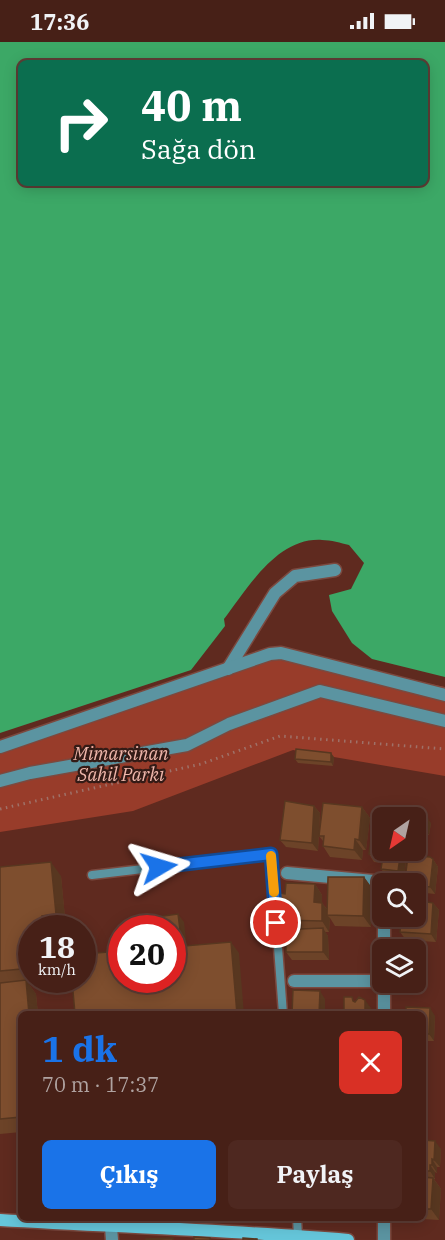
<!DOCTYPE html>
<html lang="tr">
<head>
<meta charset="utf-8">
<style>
  :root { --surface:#472017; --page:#4e2820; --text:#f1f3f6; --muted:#b0a3a1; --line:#5f3e36; --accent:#1a73e8 }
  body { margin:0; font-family:"IBM Plex Serif",serif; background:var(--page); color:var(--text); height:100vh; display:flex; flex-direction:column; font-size:22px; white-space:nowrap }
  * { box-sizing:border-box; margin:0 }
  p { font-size:20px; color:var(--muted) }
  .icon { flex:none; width:33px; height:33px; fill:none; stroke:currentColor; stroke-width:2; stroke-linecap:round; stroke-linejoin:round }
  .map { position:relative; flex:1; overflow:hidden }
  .side { position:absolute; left:18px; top:969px; width:408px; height:210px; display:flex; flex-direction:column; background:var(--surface); border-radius:9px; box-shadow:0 3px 15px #0003,0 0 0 2px var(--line) }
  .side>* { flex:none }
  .hud { position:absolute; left:18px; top:18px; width:410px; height:126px; border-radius:9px; box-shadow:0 3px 15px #0003,0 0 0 2px var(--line); background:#0b6e4f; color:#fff; overflow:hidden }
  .needle { width:39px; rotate:214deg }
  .fabs { position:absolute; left:372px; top:765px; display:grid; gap:12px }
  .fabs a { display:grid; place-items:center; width:54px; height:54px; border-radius:9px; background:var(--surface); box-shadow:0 3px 15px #0003,0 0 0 2px var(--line); font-size:30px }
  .speed { position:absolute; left:18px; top:873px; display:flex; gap:12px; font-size:30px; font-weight:700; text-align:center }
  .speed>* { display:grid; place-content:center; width:78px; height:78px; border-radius:50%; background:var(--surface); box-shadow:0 3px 15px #0003,0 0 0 2px var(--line); line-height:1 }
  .speed small { font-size:15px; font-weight:400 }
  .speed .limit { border:9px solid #d22; background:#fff; color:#111 }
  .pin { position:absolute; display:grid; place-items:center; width:51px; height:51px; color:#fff; margin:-26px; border:3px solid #fff; border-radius:50%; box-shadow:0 2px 6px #0007 }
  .me { position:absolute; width:66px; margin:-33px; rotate:83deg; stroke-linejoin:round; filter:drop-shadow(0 0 4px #0008) }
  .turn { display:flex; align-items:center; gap:21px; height:126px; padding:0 24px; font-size:27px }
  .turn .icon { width:78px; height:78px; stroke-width:2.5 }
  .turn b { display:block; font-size:42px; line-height:51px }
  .round { display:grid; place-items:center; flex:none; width:63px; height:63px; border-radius:9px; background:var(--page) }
  .headline { display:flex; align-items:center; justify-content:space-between; height:102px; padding:0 24px }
  h1 { font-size:36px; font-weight:700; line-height:45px; color:var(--accent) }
  .button { display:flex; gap:12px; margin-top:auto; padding:12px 24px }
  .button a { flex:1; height:69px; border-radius:9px; background:var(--accent); color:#fff; font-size:24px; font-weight:700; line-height:69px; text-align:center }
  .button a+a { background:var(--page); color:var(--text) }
  .status { display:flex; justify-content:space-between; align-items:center; height:42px; padding:0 30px; background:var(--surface); direction:ltr }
  .status svg { height:16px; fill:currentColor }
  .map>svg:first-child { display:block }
  .green { fill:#983c2a }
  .water { fill:#3ca866; fill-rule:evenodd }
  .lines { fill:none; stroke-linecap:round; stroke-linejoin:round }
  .lane-casing { stroke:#7b493f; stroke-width:11 }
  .street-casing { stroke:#7b493f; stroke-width:15 }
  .secondary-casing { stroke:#7b493f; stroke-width:15 }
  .path { stroke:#9f7168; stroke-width:3; stroke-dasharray:1.5 4.5; stroke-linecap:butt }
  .lane { stroke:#5b94a1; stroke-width:8 }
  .street { stroke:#5b94a1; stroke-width:12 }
  .secondary { stroke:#65c6da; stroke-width:12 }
  .wall { fill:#6c4328 }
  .shaded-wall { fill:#583720 }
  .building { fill:#7e4e2e; stroke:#583720; stroke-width:1.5 }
  .route-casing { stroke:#114b97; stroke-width:15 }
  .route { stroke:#1a73e8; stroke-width:10 }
  .slow { stroke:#f59e0b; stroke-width:10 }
  .labels { text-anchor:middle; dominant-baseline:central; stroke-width:4.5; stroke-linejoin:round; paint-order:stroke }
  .park-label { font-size:18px; font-style:italic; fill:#efb6aa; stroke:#341b16 }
</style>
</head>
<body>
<div class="status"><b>17:36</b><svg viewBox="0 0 49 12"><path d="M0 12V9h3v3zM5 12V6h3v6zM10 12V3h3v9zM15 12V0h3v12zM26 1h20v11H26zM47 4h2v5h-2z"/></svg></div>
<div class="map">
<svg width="445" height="1198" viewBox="0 0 445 1198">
  <rect width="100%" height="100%" fill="#5f2a1f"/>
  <path class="green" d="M289,612L445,645V734L293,708L133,769L0,790V709Z"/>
  <path class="water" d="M0,0H445V635L372,617L352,601L332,569L329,553L351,547L364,521L349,503C341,501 331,498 322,498C277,495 248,546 224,577L225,584L191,628L0,691ZM21,21H424V141H21Z"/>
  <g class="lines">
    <defs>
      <g id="lane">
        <path d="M92,833L271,812L283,972"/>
        <path d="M297,1176L298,1194"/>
      </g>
      <g id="street">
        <path d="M228,627L275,551L295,534L335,528"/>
        <path d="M0,705L270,612L281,611L445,653"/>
        <path d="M0,739L30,731L187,703L229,682L320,649L445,679"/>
        <path d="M287,831L384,840V842"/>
        <path d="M384,874V908"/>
        <path d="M294,939H382"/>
        <path d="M384,940V972"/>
        <path d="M384,1176V1198"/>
        <path d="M111,1185L112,1198"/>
      </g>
      <path id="secondary" d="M0,1178C116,1185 232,1188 348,1198"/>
    </defs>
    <use href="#lane" class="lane-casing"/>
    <use href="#street" class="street-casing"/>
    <use href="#secondary" class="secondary-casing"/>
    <path class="path" d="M0,767L201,722L280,694L445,707"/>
    <use href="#lane" class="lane"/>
    <use href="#street" class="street"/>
    <use href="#secondary" class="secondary"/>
  </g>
  <g class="wall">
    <path d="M334,715L333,724L298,721L295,717Z"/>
    <path d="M314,764L320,771L318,809L286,805L280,798Z"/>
    <path d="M362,765L370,776L366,808H363L362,818L330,815L323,804V799L319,794Z"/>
    <path d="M416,776L431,781L429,793L416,791Z"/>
    <path d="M407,808L405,830L433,817L438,825L435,852L416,850V842H407L404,836L387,834L381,827L382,821L374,820L369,812Z"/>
    <path d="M0,825L61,834L66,886H32V938H56L28,941L36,952L38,972H21V1090L0,1092Z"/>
    <path d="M364,835L372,846L371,885L335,884L330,876L329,890H325L328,894L329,918H292L286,910V889L279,878L285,852L315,842L322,853V861L328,868Z"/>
    <path d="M433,861L439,868L436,900L406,898L400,890L416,874Z"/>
    <path d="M423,972L435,974L434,999H423Z"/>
    <path d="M423,1098L441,1107L440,1125H437V1131L435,1130V1137H434L441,1147L439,1178L405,1176H423Z"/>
  </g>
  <g class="shaded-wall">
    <path d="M331,711L334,715L333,724L331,720Z"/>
    <path d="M314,764L320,771L318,809L312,801Z"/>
    <path d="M362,765L370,776L366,808L359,798Z"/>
    <path d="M428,777L431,781L429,793L426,789Z"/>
    <path d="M355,797L363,808L362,818L354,808Z"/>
    <path d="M401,808H407L404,837L398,829Z"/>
    <path d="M433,817L438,825L435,852L430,845Z"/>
    <path d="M51,820L61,834L66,886L56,872Z"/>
    <path d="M364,835L372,846L371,885L363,874Z"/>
    <path d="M315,842L322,853V871L314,860Z"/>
    <path d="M322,861L330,871L327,873L330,876L329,890L322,879Z"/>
    <path d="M433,861L439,868L436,900L431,892Z"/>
    <path d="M178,872L184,880L188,915L182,907Z"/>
    <path d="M42,874L50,886H43Z"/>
    <path d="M323,886L328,894L329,918L323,910Z"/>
    <path d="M231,900L239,911L244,972H237Z"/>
    <path d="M26,938L36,952L38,972H29Z"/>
    <path d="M320,949L325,957V972H319Z"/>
    <path d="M365,958L371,966L370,972H365Z"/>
    <path d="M430,966L435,974L434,999L429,992Z"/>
    <path d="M435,1099L441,1107L440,1125L434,1118Z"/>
    <path d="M432,1117L437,1125V1131L432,1123Z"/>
    <path d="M430,1123L435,1130V1137L430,1129Z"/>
    <path d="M433,1136L441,1147L439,1178L431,1167Z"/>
  </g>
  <g class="building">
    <path d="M296,707L331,711V720L295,717Z"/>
    <path d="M285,759L314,764L312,801L280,798Z"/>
    <path d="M323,761L362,765L359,798L355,797L354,808L323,804L324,794H319Z"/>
    <path d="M413,774L428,777L426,789L416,787V776H413Z"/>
    <path d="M373,781L382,782V808H401L398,829L381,827L383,814L369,812Z"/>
    <path d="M408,813L430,815L433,817L430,845L416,843V842L407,841V837L403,835V831L406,830Z"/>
    <path d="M51,820L56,872L42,874L43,886H32V926L0,929V825Z"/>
    <path d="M328,835H364L363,874L327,873Z"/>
    <path d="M286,841L315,842L314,860L322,861V879L279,878V851L285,852Z"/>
    <path d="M416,858L433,861L431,892L400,890L401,874H416Z"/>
    <path d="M178,872L182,904L172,905V886H149V876Z"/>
    <path d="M286,883H301V887L323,886V910H286Z"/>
    <path d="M231,900L237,972H75L72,938H82V912L122,909V938H172V905Z"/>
    <path d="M26,938L29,972H21V1075L0,1077V941Z"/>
    <path d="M293,948L320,949L319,972H292Z"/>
    <path d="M344,955H352L353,959L355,960L359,955L365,958V972H340V971L344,970Z"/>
    <path d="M406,965L430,966L429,992L423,991V972H406Z"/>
    <path d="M423,1098L435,1099L434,1118L432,1117V1123H430V1129H423Z"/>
    <path d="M423,1135L433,1136L431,1167H423Z"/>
    <path d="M194,1195L210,1196V1198H194Z"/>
    <path d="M173,1196V1198H146V1197Z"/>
    <path d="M243,1196L257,1197V1198H243Z"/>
  </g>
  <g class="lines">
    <defs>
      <path id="route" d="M159,825L271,812L276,881"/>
    </defs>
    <use href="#route" class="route-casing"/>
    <use href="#route" class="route"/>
    <path class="slow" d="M271,814L274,850"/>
  </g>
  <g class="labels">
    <g class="park-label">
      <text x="121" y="711">Mimarsinan<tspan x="121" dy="21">Sahil Parkı</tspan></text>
    </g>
  </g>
</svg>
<div class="fabs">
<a><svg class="needle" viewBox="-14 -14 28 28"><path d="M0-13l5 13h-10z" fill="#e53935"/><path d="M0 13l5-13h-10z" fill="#b0a3a1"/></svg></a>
<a><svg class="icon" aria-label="search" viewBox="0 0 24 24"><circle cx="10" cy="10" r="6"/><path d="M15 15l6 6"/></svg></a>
<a><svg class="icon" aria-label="layers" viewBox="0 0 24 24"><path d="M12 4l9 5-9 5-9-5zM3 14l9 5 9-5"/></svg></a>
</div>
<div class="speed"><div>18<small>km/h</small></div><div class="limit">20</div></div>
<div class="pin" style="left:276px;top:881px;background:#d93025"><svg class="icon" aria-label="arrive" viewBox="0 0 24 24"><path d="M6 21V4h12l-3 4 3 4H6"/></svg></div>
<svg class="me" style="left:159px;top:825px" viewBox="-20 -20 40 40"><path d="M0-17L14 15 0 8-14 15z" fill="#1a73e8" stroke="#fff" stroke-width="4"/></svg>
<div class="hud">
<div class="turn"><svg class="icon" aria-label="right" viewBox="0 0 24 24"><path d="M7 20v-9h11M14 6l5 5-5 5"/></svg><div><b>40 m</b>Sağa dön</div></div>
</div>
<section class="side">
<div class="headline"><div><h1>1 dk</h1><p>70 m · 17:37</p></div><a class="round" style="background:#d93025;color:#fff"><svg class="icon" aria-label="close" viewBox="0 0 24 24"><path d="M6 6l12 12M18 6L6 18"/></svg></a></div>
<div class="button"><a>Çıkış</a><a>Paylaş</a></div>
</section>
</div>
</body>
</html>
